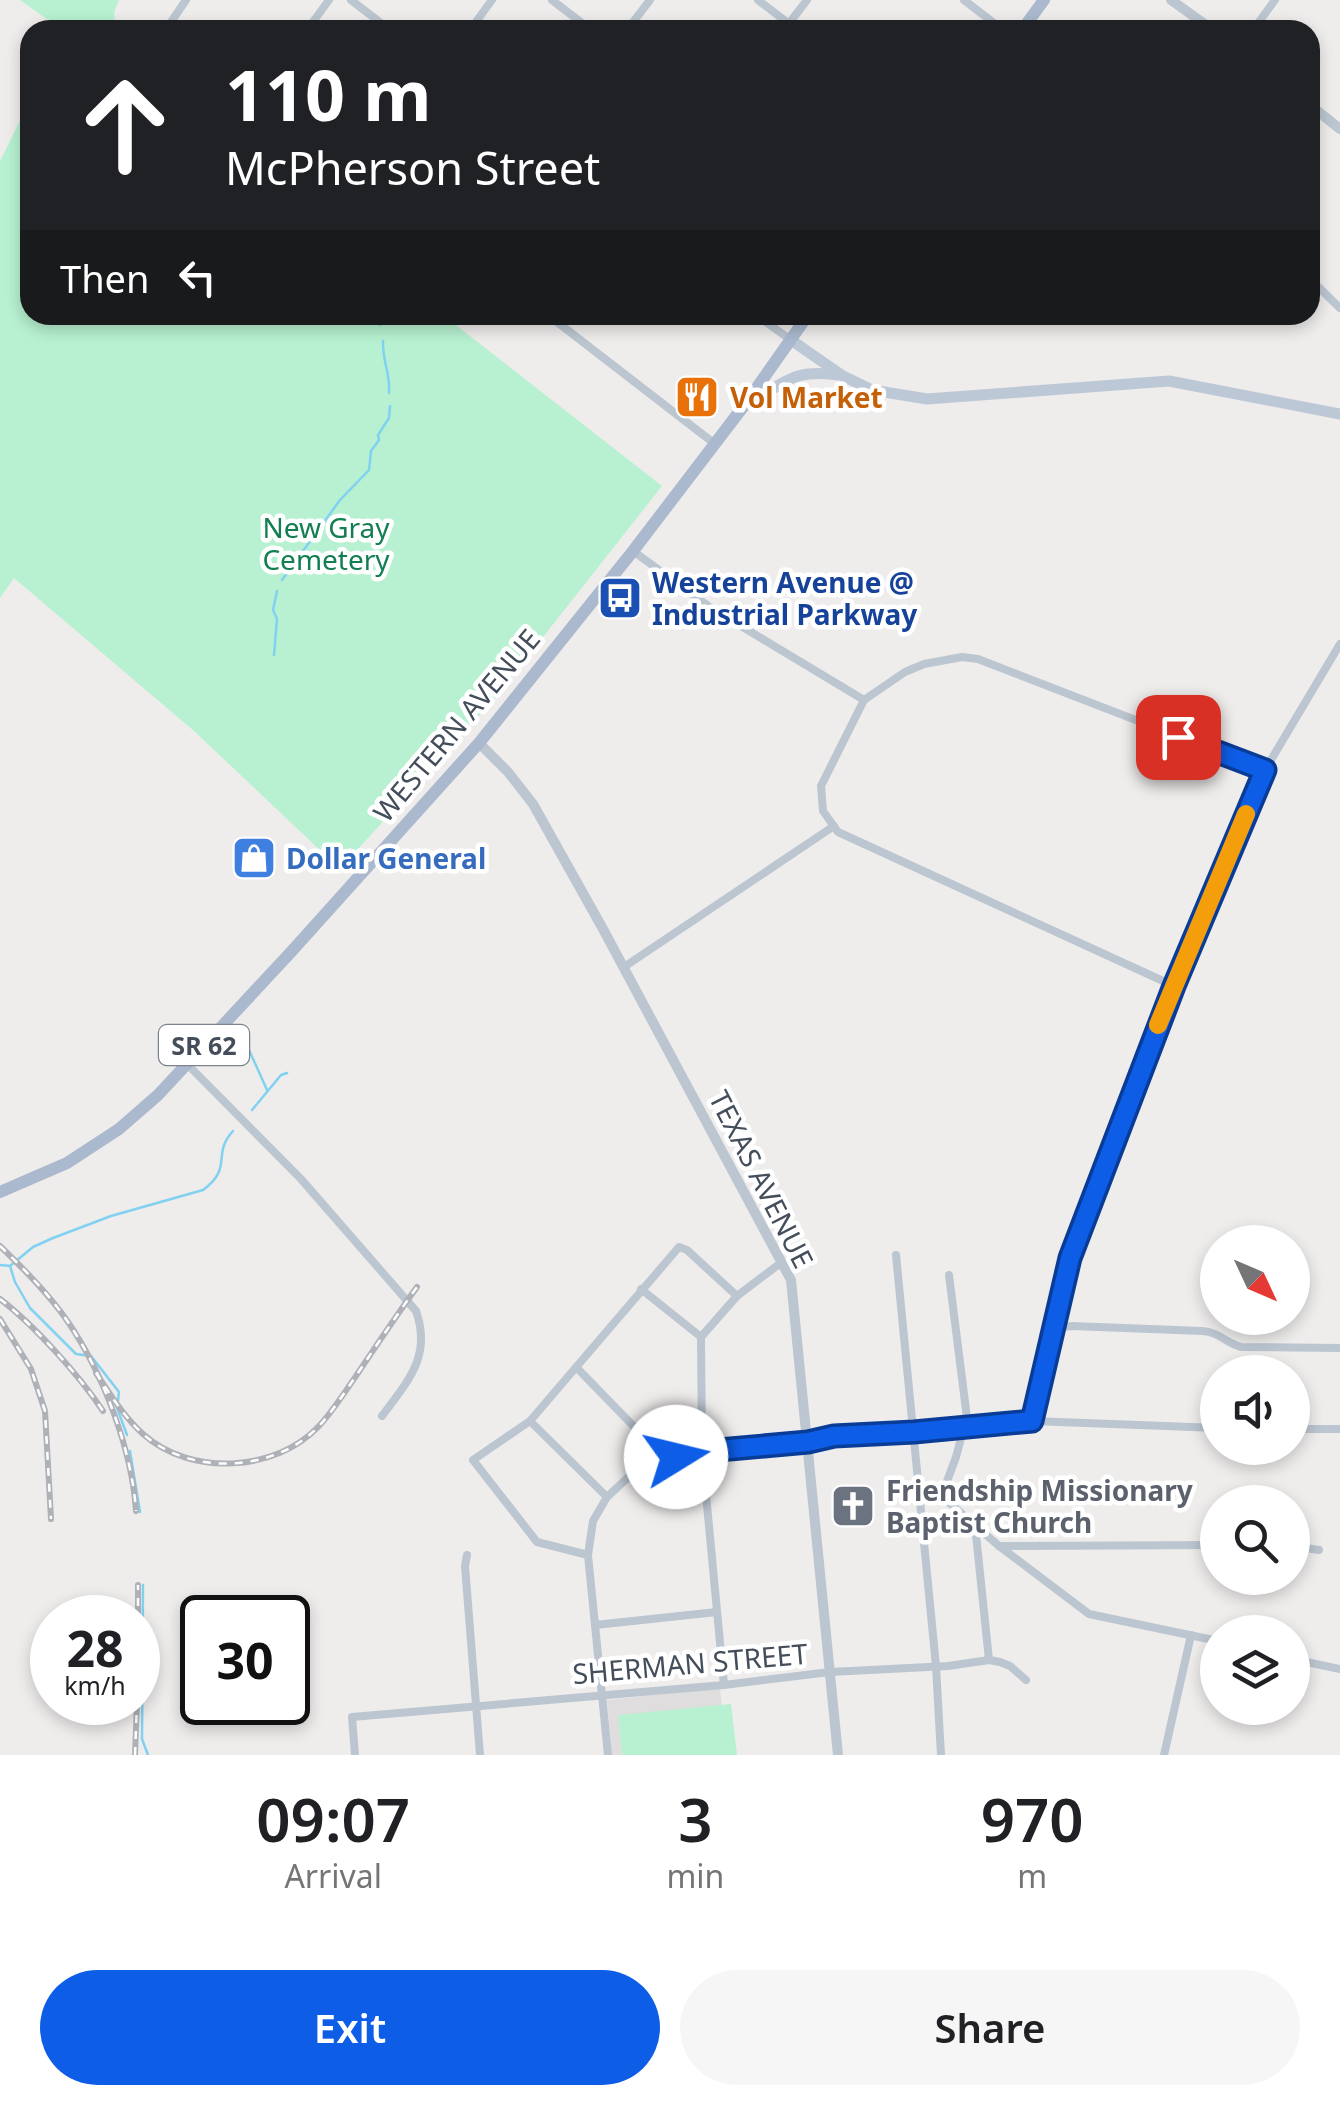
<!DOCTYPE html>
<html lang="en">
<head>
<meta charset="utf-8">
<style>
  :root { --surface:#fff; --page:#f6f6f6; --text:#202124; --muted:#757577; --accent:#0e5de7 }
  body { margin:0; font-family:"Noto Sans",sans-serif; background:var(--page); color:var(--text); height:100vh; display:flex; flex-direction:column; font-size:38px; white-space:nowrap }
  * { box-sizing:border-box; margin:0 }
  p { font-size:32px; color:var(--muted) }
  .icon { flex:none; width:55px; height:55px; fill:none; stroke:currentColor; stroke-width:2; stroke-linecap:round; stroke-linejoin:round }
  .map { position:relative; height:1755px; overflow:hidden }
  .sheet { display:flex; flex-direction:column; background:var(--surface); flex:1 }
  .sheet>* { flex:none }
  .banner { position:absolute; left:20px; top:20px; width:1300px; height:305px; border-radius:30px; box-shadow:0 5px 15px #0003; background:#202124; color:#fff; overflow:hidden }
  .needle { width:65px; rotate:134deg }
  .buttons { position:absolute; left:1200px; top:1225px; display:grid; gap:20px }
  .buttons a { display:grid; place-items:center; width:110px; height:110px; border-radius:50%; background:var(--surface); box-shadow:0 5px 15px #0003; font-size:50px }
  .speed { position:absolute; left:30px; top:1595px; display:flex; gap:20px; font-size:50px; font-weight:700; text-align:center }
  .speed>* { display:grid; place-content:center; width:130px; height:130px; border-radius:50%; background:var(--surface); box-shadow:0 5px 15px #0003; line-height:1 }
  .speed small { font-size:25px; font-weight:400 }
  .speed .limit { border:5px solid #111; border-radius:15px; background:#fff; color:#111 }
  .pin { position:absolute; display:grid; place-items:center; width:85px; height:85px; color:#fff; margin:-42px; border-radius:20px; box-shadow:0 5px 15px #0006 }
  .me { position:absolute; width:110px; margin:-55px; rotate:81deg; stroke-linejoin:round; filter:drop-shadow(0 0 8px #0008) }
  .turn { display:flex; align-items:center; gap:35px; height:210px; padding:0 40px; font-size:45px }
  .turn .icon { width:130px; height:130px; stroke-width:2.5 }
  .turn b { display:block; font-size:70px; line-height:85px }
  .then { display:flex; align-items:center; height:95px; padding:0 40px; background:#0003; gap:20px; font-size:38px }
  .eta { display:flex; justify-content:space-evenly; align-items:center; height:170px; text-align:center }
  .eta b { font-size:60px; font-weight:600; line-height:70px }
  .cta { display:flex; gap:20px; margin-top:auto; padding:20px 40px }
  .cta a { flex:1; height:115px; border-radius:60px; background:var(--accent); color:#fff; font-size:40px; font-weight:600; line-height:115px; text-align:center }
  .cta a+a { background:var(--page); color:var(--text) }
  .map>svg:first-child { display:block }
  .education { fill:#e0ddde }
  .green { fill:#b7f1d1 }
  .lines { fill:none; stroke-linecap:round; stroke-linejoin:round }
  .stream { stroke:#81d1f1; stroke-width:2.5 }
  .minor { stroke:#bcc6d0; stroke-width:8 }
  .tertiary { stroke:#bcc6d0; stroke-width:10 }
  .secondary { stroke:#bdc8d7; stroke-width:11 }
  .primary { stroke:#aab9ce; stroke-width:12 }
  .rail-casing { stroke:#aeb1b7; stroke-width:6 }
  .rail { stroke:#fff; stroke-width:2.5; stroke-dasharray:8; stroke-linecap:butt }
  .route-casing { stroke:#093c96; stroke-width:25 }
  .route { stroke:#0e5de7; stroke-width:18 }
  .slow { stroke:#f59e0b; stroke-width:18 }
  .labels { text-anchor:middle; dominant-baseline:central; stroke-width:9; stroke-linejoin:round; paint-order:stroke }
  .shield { fill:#fff; stroke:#7c838c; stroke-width:2.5 }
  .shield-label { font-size:25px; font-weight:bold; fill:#444e5b }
  .food-label { font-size:28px; font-weight:bold; fill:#c56008; stroke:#fff; text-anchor:start }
  .park-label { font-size:28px; fill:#117f50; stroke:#fff }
  .transit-label { font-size:28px; font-weight:bold; fill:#164399; stroke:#fff; text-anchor:start }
  .street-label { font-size:28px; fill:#444e5b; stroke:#fff }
  .shop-label { font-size:28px; font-weight:bold; fill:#366cbe; stroke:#fff; text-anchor:start }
  .worship-label { font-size:28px; font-weight:bold; fill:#5b616d; stroke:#fff; text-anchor:start }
</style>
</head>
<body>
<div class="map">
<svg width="1340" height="1755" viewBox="0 0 1340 1755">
  <rect width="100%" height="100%" fill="#efecec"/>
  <path class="education" d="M720,1688L727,1755H612L607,1700Z"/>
  <g class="green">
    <path d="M20,0H119L114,12L116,30H55L48,20Z"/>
    <path d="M30,100V315H443L662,486L495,698L340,869L194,731L14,578L0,598V161Z"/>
    <path d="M731,1704L737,1755H622L618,1715Z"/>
  </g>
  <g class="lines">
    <g class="stream">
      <path d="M380,325L383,315"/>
      <path d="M383,341C382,360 391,376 389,393"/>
      <path d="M282,580L340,500L369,470L371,451L379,440L378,435L389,418L390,406"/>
      <path d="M274,655L277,619L273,610L277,591"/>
      <path d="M245,1041L267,1090"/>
      <path d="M252,1110L281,1075L287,1073"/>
      <path d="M0,1265L10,1266L33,1247L53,1238L111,1216L203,1190C234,1167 211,1155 233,1131"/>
      <path d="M10,1266L15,1282L30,1308L76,1354L91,1356L119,1392L117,1408L127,1435"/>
      <path d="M130,1451L140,1512"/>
      <path d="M143,1585L142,1739L148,1755"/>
    </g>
    <g class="minor">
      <path d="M351,0L390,30"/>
      <path d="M552,0L591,30"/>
      <path d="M758,0L797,30"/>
      <path d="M964,0L1003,30"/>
      <path d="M176,30L169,25L186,0"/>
      <path d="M307,30L329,0"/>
      <path d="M470,30L492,0"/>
      <path d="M627,30L650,0"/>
      <path d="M784,30L807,0"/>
      <path d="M1253,30L1275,0"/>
      <path d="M1310,279L1340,308"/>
      <path d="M548,315L715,444"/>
      <path d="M756,315L791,340"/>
      <path d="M633,551L711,608L864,700"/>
      <path d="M624,967L834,826"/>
      <path d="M1174,986L838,832L823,811L821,786L864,700L905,672L924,664L962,657L978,659L1265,770"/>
      <path d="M187,1064L301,1179L416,1311C432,1356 408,1381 382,1416"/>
      <path d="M896,1255L936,1666L941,1755"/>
      <path d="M949,1275L968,1426"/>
      <path d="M641,1289L701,1337"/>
      <path d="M1053,1328L1072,1326L1202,1331C1220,1332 1225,1343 1241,1347L1340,1348"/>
      <path d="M577,1368L646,1439L656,1462"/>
      <path d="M530,1421L607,1497"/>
      <path d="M1032,1421L1070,1258L1174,986L1265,770L1340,644"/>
      <path d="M964,1427L956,1457L943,1492L946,1500L999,1546L1089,1614L1218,1641"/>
      <path d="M1292,1429H1340"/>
      <path d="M975,1525L989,1660"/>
      <path d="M999,1546L1218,1545"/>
      <path d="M1292,1546L1319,1550"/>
      <path d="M467,1555L465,1566L480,1755"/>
      <path d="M588,1555L537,1542L473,1460L530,1421L679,1247L687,1250L737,1296"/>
      <path d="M595,1625L717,1612"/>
      <path d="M1292,1659L1340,1669"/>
      <path d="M724,1685L702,1452L701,1337L737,1296L782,1262"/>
      <path d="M355,1755L352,1717L724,1685L830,1672L948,1666L989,1660L1000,1662L1010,1666L1026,1680"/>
      <path d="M608,1755L588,1555L593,1521L607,1497L634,1472L656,1462L696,1452L808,1442L834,1436L914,1432L1032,1421L1218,1428"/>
      <path d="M1164,1755L1191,1635"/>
    </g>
    <g class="tertiary">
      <path d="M1171,0L1213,30"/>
      <path d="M1310,105L1340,129"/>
      <path d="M479,743L508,772L533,804L603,929L791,1280L838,1755"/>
    </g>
    <g class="secondary">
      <path d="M791,340L843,376L872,390L927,399L1169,381L1340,414"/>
      <path d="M746,403C786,385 789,368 839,375"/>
    </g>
    <g class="primary">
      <path d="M1022,30L1044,0"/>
      <path d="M0,1192L67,1163L119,1129L158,1095L291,952L479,743L633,551L746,403L808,315"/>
    </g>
    <defs>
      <g id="rail">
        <path d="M0,1246C24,1269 49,1294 68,1322C103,1373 132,1450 136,1511"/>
        <path d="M0,1299C34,1325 79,1375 103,1411"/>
        <path d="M0,1319L31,1369L45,1411L51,1519"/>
        <path d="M96,1373C110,1394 124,1417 143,1434C191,1477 276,1472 319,1426C333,1411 344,1393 356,1376C376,1346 396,1316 417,1287"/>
        <path d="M138,1670V1585"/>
        <path d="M135,1755L137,1702"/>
      </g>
    </defs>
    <use href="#rail" class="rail-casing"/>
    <use href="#rail" class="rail"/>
  </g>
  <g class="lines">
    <defs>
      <path id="route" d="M676,1457L696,1452L808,1442L834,1436L914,1432L1032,1421L1070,1258L1174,986L1265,770L1178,737"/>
    </defs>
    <use href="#route" class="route-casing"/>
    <use href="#route" class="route"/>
    <path class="slow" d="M1158,1025L1246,814"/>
  </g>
  <defs>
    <symbol id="restaurant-square" viewBox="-11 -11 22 22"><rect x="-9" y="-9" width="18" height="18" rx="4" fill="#e8710a" stroke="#fff"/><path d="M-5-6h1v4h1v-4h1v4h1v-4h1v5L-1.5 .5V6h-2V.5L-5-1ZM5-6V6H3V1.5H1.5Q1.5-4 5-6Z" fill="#fff"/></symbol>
    <symbol id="bus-square" viewBox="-11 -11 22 22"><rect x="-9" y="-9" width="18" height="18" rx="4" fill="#1a4fb4" stroke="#fff"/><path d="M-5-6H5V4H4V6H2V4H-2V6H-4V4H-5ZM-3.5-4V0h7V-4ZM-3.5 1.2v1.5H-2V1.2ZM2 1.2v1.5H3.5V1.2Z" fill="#fff"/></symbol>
    <symbol id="shop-square" viewBox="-11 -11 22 22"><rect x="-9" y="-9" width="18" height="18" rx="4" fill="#3f7fe0" stroke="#fff"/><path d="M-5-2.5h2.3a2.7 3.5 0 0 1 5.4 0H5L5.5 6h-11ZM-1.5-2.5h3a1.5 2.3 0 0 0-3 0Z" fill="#fff"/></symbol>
    <symbol id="church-square" viewBox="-11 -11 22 22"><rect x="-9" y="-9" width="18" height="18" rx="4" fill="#6b7280" stroke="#fff"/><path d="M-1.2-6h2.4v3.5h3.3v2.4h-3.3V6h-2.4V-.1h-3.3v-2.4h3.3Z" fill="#fff"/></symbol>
  </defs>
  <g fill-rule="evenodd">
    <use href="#restaurant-square" x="672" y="372" width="50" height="50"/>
    <use href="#bus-square" x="595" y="573" width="50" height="50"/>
    <use href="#shop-square" x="229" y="833" width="50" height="50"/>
    <use href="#church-square" x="828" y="1481" width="50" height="50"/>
  </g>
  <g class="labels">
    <rect class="shield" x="159" y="1025" width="90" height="40" rx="8"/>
    <g class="shield-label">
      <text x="204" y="1045">SR 62</text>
    </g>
    <g class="food-label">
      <text x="730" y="397">Vol Market</text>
    </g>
    <g class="park-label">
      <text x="326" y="527">New Gray<tspan x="326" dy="32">Cemetery</tspan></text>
    </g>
    <g class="transit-label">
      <text x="652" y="582">Western Avenue @<tspan x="652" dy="32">Industrial Parkway</tspan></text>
    </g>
    <g class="street-label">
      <text transform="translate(456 725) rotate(-50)">WESTERN AVENUE</text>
      <text transform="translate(762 1179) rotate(63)">TEXAS AVENUE</text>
      <text transform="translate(690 1663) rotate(-5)">SHERMAN STREET</text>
    </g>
    <g class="shop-label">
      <text x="286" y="858">Dollar General</text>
    </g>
    <g class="worship-label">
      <text x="886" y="1490">Friendship Missionary<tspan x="886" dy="32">Baptist Church</tspan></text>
    </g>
  </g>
</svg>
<div class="buttons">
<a><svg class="needle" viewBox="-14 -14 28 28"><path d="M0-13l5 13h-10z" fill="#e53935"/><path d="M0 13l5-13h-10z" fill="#757577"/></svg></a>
<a><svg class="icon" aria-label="sound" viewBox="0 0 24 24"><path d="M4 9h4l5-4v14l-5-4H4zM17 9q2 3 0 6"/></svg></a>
<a><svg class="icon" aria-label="search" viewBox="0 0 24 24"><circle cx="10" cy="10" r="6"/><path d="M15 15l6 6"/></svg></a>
<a><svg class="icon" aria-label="layers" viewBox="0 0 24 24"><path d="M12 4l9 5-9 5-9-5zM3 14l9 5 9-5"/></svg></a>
</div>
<div class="speed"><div>28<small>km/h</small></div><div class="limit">30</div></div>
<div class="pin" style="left:1178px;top:737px;background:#d93025"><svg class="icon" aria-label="arrive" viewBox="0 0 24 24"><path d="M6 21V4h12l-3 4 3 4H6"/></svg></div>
<svg class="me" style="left:676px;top:1457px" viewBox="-20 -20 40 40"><circle r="19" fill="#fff"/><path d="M0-13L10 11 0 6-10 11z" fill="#0e5de7"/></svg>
<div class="banner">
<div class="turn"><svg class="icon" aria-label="ahead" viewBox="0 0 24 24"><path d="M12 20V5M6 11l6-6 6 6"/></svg><div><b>110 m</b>McPherson Street</div></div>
<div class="then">Then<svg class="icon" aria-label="left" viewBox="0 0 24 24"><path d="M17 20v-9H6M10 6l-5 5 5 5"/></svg></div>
</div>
</div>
<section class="sheet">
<div class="eta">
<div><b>09:07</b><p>Arrival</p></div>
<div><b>3</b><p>min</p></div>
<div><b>970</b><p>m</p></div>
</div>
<div class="cta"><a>Exit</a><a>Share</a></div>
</section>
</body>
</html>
